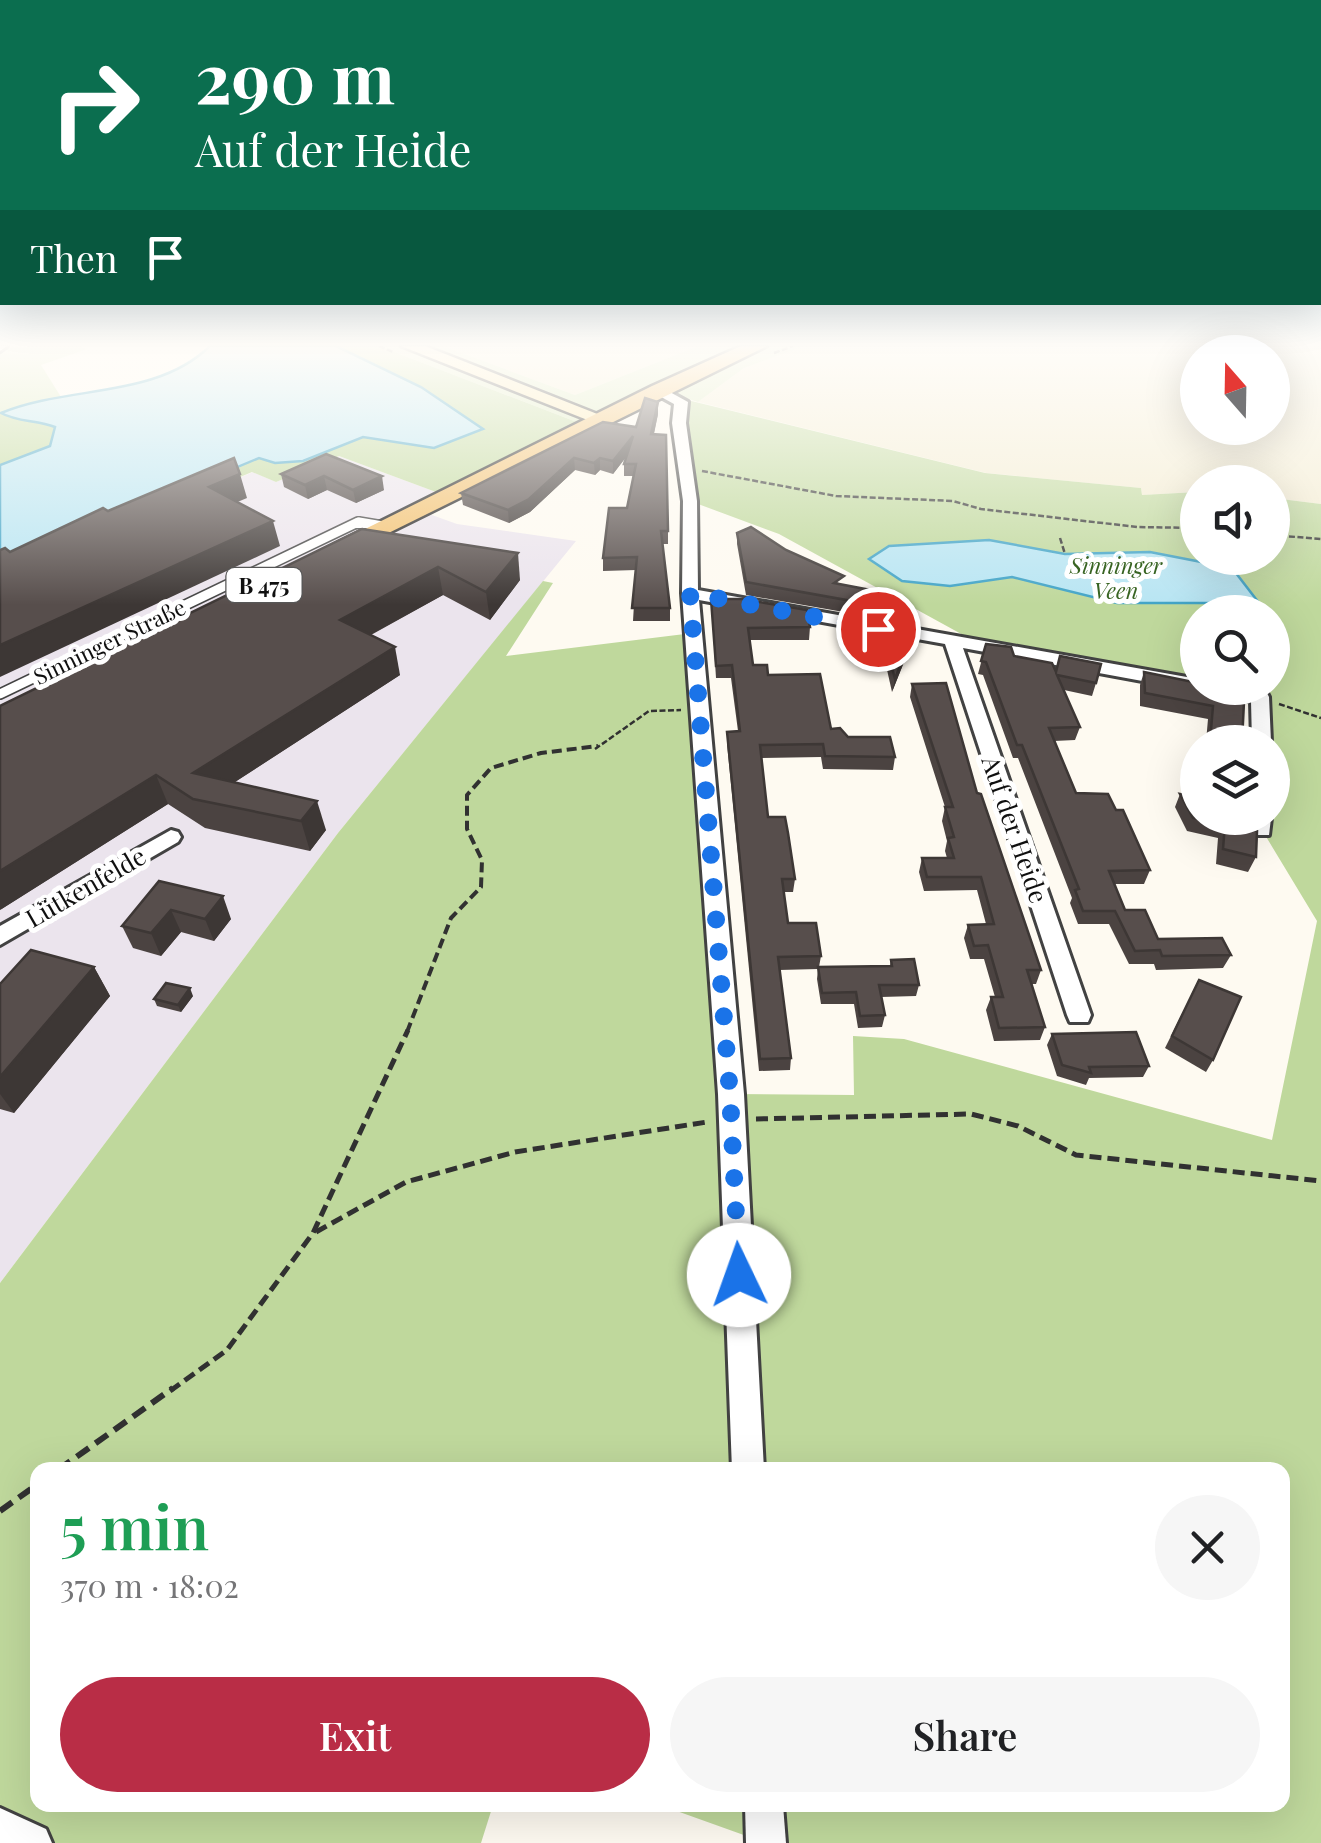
<!DOCTYPE html>
<html lang="en">
<head>
<meta charset="utf-8">
<style>
  :root { --surface:#fff; --page:#f6f6f6; --text:#202124; --muted:#757577; --accent:#b92d46 }
  body { margin:0; font-family:"Playfair Display",serif; background:var(--page); color:var(--text); height:100vh; display:flex; flex-direction:column; font-size:38px; white-space:nowrap }
  * { box-sizing:border-box; margin:0 }
  p { font-size:32px; color:var(--muted) }
  .icon { flex:none; width:55px; height:55px; fill:none; stroke:currentColor; stroke-width:2; stroke-linecap:round; stroke-linejoin:round }
  .map { position:relative; flex:1; overflow:hidden }
  .details { position:absolute; left:30px; top:1462px; width:1260px; height:350px; display:flex; flex-direction:column; background:var(--surface); border-radius:20px; box-shadow:0 10px 40px #0002 }
  .details>* { flex:none }
  .banner { position:absolute; left:0px; top:0px; width:1322px; height:305px; box-shadow:0 10px 40px #0002; background:#0b6e4f; color:#fff; overflow:hidden }
  .needle { width:65px; rotate:340deg }
  .buttons { position:absolute; left:1180px; top:335px; display:grid; gap:20px }
  .buttons a { display:grid; place-items:center; width:110px; height:110px; border-radius:50%; background:var(--surface); box-shadow:0 10px 40px #0002; font-size:50px }
  .pin { position:absolute; display:grid; place-items:center; width:85px; height:85px; color:#fff; margin:-42px; border:5px solid #fff; border-radius:50%; box-shadow:0 2px 10px #0007 }
  .me { position:absolute; width:110px; margin:-55px; rotate:357deg; stroke-linejoin:round; filter:drop-shadow(0 0 8px #0008) }
  .turn { display:flex; align-items:center; gap:35px; height:210px; padding:0 30px; font-size:45px }
  .turn .icon { width:130px; height:130px; stroke-width:2.5 }
  .turn b { display:block; font-size:70px; line-height:85px }
  .then { display:flex; align-items:center; height:95px; padding:0 30px; background:#0003; gap:20px; font-size:38px }
  .round { display:grid; place-items:center; flex:none; width:105px; height:105px; border-radius:52px; background:var(--page) }
  .head { display:flex; align-items:center; justify-content:space-between; height:170px; padding:0 30px }
  h1 { font-size:60px; font-weight:600; line-height:75px; color:#1e9e55 }
  .button { display:flex; gap:20px; margin-top:auto; padding:20px 30px }
  .button a { flex:1; height:115px; border-radius:60px; background:var(--accent); color:#fff; font-size:40px; font-weight:600; line-height:115px; text-align:center }
  .button a+a { background:var(--page); color:var(--text) }
  .map>svg:first-child { display:block }
  .industrial { fill:#ebe4ed }
  .farmland { fill:#f3ecd2; fill-rule:evenodd }
  .green { fill:#d8e8bc }
  .forest { fill:#bfd89c; fill-rule:evenodd }
  .water { fill:#b8e5f3; stroke:#42a4c7; stroke-width:2.5 }
  .lines { fill:none; stroke-linecap:round; stroke-linejoin:round }
  .service-far1-casing { stroke:#424242; stroke-width:9 }
  .service-casing { stroke:#424242; stroke-width:12 }
  .minor-casing { stroke:#424242; stroke-width:6 }
  .secondary-casing { stroke:#313131; stroke-width:5 }
  .primary-casing { stroke:#202020; stroke-width:5 }
  .path-far3 { stroke:#313131; stroke-width:2.5; stroke-dasharray:6 2.5; stroke-linecap:butt }
  .path-far2 { stroke:#313131; stroke-width:4; stroke-dasharray:10 5; stroke-linecap:butt }
  .path-far1 { stroke:#313131; stroke-width:5; stroke-dasharray:12 6; stroke-linecap:butt }
  .path { stroke:#313131; stroke-width:6; stroke-dasharray:15 8; stroke-linecap:butt }
  .service-far1 { stroke:#fff; stroke-width:6 }
  .service { stroke:#fff; stroke-width:9 }
  .minor { fill:#fff; fill-rule:evenodd }
  .secondary { fill:#fbe9af; fill-rule:evenodd }
  .primary { fill:#f2c06e; fill-rule:evenodd }
  .wall { fill:#4b4341 }
  .shaded-wall { fill:#3d3735 }
  .building { fill:#574e4c; stroke:#3d3735; stroke-width:2.5 }
  .route { stroke:#1a73e8; stroke-width:18; stroke-dasharray:0 32.4 }
  .labels { text-anchor:middle; dominant-baseline:central; stroke-width:10; stroke-linejoin:round; paint-order:stroke }
  .far-park-label { font-size:22px; font-style:italic; fill:#386422; stroke:#fff }
  .shield { fill:#fff; stroke:#575757; stroke-width:2.5 }
  .shield-label { font-size:22px; font-weight:bold; fill:#0f0f0f }
  .far-street-label { font-size:22px; fill:#0f0f0f; stroke:#fff }
  .street-label { font-size:25px; fill:#0f0f0f; stroke:#fff }
</style>
</head>
<body>
<div class="map">
<svg width="1321" height="1843" viewBox="0 0 1321 1843">
  <rect width="100%" height="100%" fill="#fefaf1"/>
  <path class="industrial" d="M339,456L444,495L418,510L457,524L576,541L338,833L0,1283V579L253,472L276,482Z"/>
  <g class="farmland">
    <path d="M443,346H698L575,395Z"/>
    <path d="M804,346H1321V504L1273,498L1272,482H1198L1197,492L1142,495L1141,488L986,473L698,402L744,368ZM1198,352H1272V428H1198Z"/>
  </g>
  <g class="green">
    <path d="M80,346L87,349L41,365L61,397L0,413V347Z"/>
    <path d="M379,346H443L575,395L698,346H804L744,368L698,402L670,393L587,426Z"/>
  </g>
  <g class="forest">
    <path d="M336,346H379L587,426L444,495L339,456L276,482L252,472L0,579V566L259,458L275,463L303,461L363,437L434,448L482,430L421,387Z"/>
    <path d="M675,397L985,473L1141,488L1142,495L1197,492L1198,558H1272L1273,498L1321,504V1843H766L660,1805H1282V1470H38V1805H493L481,1843H32L0,1827V1283L338,833L543,581L553,583L506,656L693,633L731,1094L854,1095L853,1036L904,1039L1272,1140L1317,921L1262,830L1261,818H1272V742H1261L1260,698L1210,688H1272V612H1198L1197,685L974,641L779,534L690,501ZM989,540L1065,554L1150,552L1258,602L1117,603L1012,577L950,586L949,544Z"/>
    <path d="M0,413L55,426L51,446L0,465Z"/>
  </g>
  <g class="water">
    <path d="M210,346H336L421,387L483,429L434,448L363,437L303,461L275,463L259,458L0,566V465L50,446L55,427C37,420 17,422 1,413C68,385 156,399 210,346Z"/>
    <path d="M989,540L1065,554L1150,552L1232,568L1259,603H1117L1012,577L950,586L902,581L869,559L889,546Z"/>
  </g>
  <g class="lines">
    <defs>
      <path id="service-far1" d="M352,525H375"/>
      <g id="service">
        <path d="M359,522L383,526"/>
        <path d="M0,694L358,522"/>
      </g>
      <g id="minor">
        <path d="M0,346H7L0,351Z"/>
        <path d="M659,386L688,402L686,423L697,501L698,590L1198,679V688H1238L1267,693L1269,697L1271,742H1252L1251,701L963,648L1091,1015L1088,1022H1070L1067,1015L945,644L699,600L744,1094L764,1470H732L718,1094L682,593L683,501L672,423L674,404L654,393V387Z"/>
        <path d="M1251,818H1271L1269,835H1255Z"/>
        <path d="M171,830L178,832L181,837L178,842L0,945V926Z"/>
        <path d="M745,1805H783L786,1843H746Z"/>
        <path d="M0,1808L46,1829L52,1843H0Z"/>
      </g>
      <path id="secondary" d="M401,346H425L610,419L595,423Z"/>
      <path id="primary" d="M741,346H767L340,557L331,559L319,552L652,386Z"/>
    </defs>
    <use href="#service-far1" class="service-far1-casing"/>
    <use href="#service" class="service-casing"/>
    <use href="#minor" class="minor-casing"/>
    <use href="#secondary" class="secondary-casing"/>
    <use href="#primary" class="primary-casing"/>
    <g class="path-far3">
      <path d="M379,346L393,352"/>
      <path d="M774,353L793,346"/>
      <path d="M702,471L836,496L953,501L981,509L1137,527L1198,528"/>
      <path d="M1272,535L1321,539"/>
      <path d="M1060,538L1065,554"/>
      <path d="M1279,704L1321,718"/>
      <path d="M595,749L649,711L681,710"/>
    </g>
    <path class="path-far2" d="M407,1032L451,918L481,887L482,860L467,829V795L491,768L541,753L598,746"/>
    <g class="path-far1">
      <path d="M756,1119L971,1114L1018,1126L1076,1155L1321,1181"/>
      <path d="M316,1232L406,1182L515,1152L707,1122"/>
      <path d="M170,1391L227,1350L313,1233L408,1030"/>
    </g>
    <g class="path">
      <path d="M58,1470L173,1388"/>
      <path d="M0,1511L38,1484"/>
    </g>
    <use href="#service-far1" class="service-far1"/>
    <use href="#service" class="service"/>
    <use href="#minor" class="minor"/>
    <use href="#secondary" class="secondary"/>
    <use href="#primary" class="primary"/>
  </g>
  <g class="wall">
    <path d="M658,414L654,434L668,531V544H662L670,608V621H633L636,570L603,571V558L627,508L633,476H624V464L626,457L613,474L600,470L595,475L575,470L530,512L509,523L463,505L461,493L636,427Z"/>
    <path d="M326,454L384,490L356,503L327,490L308,499L284,487L281,474Z"/>
    <path d="M362,529L520,580L490,620L443,595L371,635L400,675L235,782L326,830L310,851L205,828L168,804L0,910Z"/>
    <path d="M737,533L843,585L886,593L884,605L878,618L746,595L737,544Z"/>
    <path d="M711,599L810,627L809,640H750L753,665L768,675L831,729L895,757L893,770L823,769L821,757L761,758L768,817L795,879L793,892H784L788,923L821,956L819,967L890,966L891,960L919,985L916,996L881,997L885,1015L882,1027L858,1028L854,1004H821L817,979L818,969L779,970L791,1058L790,1070L759,1071L727,744V732L738,731L731,678H716Z"/>
    <path d="M885,640L908,644L906,657L892,692L883,652Z"/>
    <path d="M986,644L1014,656L1096,683L1092,696L1064,690L1080,727L1075,740L1054,741L1076,793L1116,810L1150,870L1144,884H1114L1125,910L1158,939L1231,955L1223,968L1156,970L1154,964H1129L1109,924H1078L1070,903L1072,898L1018,758H1013L983,675L978,674Z"/>
    <path d="M1144,672L1234,699L1242,742H1206L1208,719L1140,706V685Z"/>
    <path d="M912,684L977,793L1041,970L1036,984H1031L1045,1027L1040,1040L994,1041L986,1010L991,997H995L984,959H970L964,938L968,925L986,924L977,890L924,891L919,872L922,858H947L945,851L947,841L942,821L945,807L910,697Z"/>
    <path d="M1180,794L1238,827L1256,857L1248,872L1216,864L1218,838L1187,831L1175,807Z"/>
    <path d="M159,881L231,919L214,941L181,932L161,956L133,948L122,926Z"/>
    <path d="M94,967L110,996L14,1113L0,1109V984Z"/>
    <path d="M1199,980L1213,1060L1206,1072L1165,1048Z"/>
    <path d="M193,996L181,1012L157,1006L154,999Z"/>
    <path d="M1052,1034L1149,1066L1143,1077L1089,1078L1086,1085L1057,1076L1047,1045Z"/>
  </g>
  <g class="shaded-wall">
    <path d="M658,402V414L651,446V434Z"/>
    <path d="M633,436V448L613,474V461Z"/>
    <path d="M574,458L575,470L530,512L509,523L508,510Z"/>
    <path d="M600,458V470L595,475L594,463Z"/>
    <path d="M240,474L247,498L216,511L209,487Z"/>
    <path d="M324,476L327,490L308,499L305,485Z"/>
    <path d="M382,476L384,490L356,503L353,490Z"/>
    <path d="M273,521L280,546L0,677V645Z"/>
    <path d="M518,553L520,580L490,620L486,592Z"/>
    <path d="M438,567L443,595L346,648L340,620Z"/>
    <path d="M886,593L884,605L878,618L880,606Z"/>
    <path d="M908,644L906,657L892,692L895,679Z"/>
    <path d="M395,647L400,675L204,802L193,773Z"/>
    <path d="M156,775L168,804L0,910V871Z"/>
    <path d="M317,801L326,830L310,851L301,821Z"/>
    <path d="M223,896L231,919L214,941L205,919Z"/>
    <path d="M171,910L181,932L161,956L151,933Z"/>
    <path d="M94,967L110,996L14,1113L0,1094V1077Z"/>
    <path d="M190,988L193,996L181,1012L178,1005Z"/>
  </g>
  <g class="building">
    <path d="M645,398L658,402L651,434L666,435L668,531H661L670,608H632L637,557L603,558L609,508H627L636,464H624L633,436L613,461L600,458L594,463L574,458L529,499L508,510L461,493L603,422L636,427Z"/>
    <path d="M326,454L382,476L353,490L324,476L305,485L281,474Z"/>
    <path d="M234,458L240,474L209,487L273,521L0,645V550L5,548L10,552L103,508L108,511Z"/>
    <path d="M751,527L786,550L844,576L834,583L886,593L880,606L746,582L737,533Z"/>
    <path d="M362,529L518,553L486,592L438,567L340,620L395,647L193,773L317,801L301,821L193,799L156,775L0,871V706Z"/>
    <path d="M711,599H742L807,610L810,627L748,628L753,665H767L768,675L820,674L831,729L840,728L848,737H890L895,757L825,756L823,744L760,745L768,817H785L788,833L795,879H782L788,923H816L821,956L778,957L791,1058L760,1059L727,732L740,731L732,665L716,666Z"/>
    <path d="M885,640L908,644L895,679Z"/>
    <path d="M986,644L1011,647L1014,656L1052,663L1056,672L1060,656L1101,664L1096,683L1057,675L1080,727L1049,728L1076,793L1108,794L1116,810H1123L1150,870L1109,871L1125,910H1145L1158,939L1222,938L1231,955L1162,956L1160,950L1135,951L1115,911H1083L1075,890L1079,889L1022,745H1017L986,662L981,661Z"/>
    <path d="M1144,672L1198,683V688H1221L1234,690V699L1244,702L1242,742H1210L1213,706L1145,693Z"/>
    <path d="M946,683L977,793L981,794L1041,970H1027L1045,1027L999,1028L991,997H1003L988,945L974,946L968,925L994,924L981,877H927L922,858H954L948,838L954,837L945,807H953L912,684Z"/>
    <path d="M1180,794L1198,798V818H1238V827L1193,818Z"/>
    <path d="M1225,824L1257,831L1256,857L1223,849Z"/>
    <path d="M159,881L223,896L205,919L171,910L151,933L122,926Z"/>
    <path d="M31,950L94,967L0,1077V984Z"/>
    <path d="M914,959L919,985H879L885,1015L860,1016L856,992L822,993L818,967L892,966L891,960Z"/>
    <path d="M1199,980L1241,997L1213,1060L1172,1036Z"/>
    <path d="M166,983L190,988L178,1005L154,999Z"/>
    <path d="M1136,1032L1149,1066L1089,1067L1091,1073L1062,1065L1052,1034Z"/>
  </g>
  <linearGradient id="sky" x2="0" y2="1"><stop stop-color="#95c8ec"/><stop offset="0.57" stop-color="#fffdf9"/><stop offset="1" stop-color="#fffdf9" stop-opacity="0"/></linearGradient>
  <rect width="1321" height="605" fill="url(#sky)"/>
  <g class="lines">
    <path class="route" d="M739,1275L730,1094L690,593L878,629"/>
  </g>
  <g class="labels">
    <g class="far-park-label">
      <text x="1116" y="565">Sinninger<tspan x="1116" dy="25">Veen</tspan></text>
    </g>
    <rect class="shield" x="226.5" y="568" width="75" height="34" rx="8"/>
    <g class="shield-label">
      <text x="264" y="585">B 475</text>
    </g>
    <g class="far-street-label">
      <text transform="translate(109 641) rotate(-26)">Sinninger Straße</text>
    </g>
    <g class="street-label">
      <text transform="translate(1016 829) rotate(71)">Auf der Heide</text>
      <text transform="translate(85 886) rotate(-30)">Lütkenfelde</text>
    </g>
  </g>
</svg>
<div class="buttons">
<a><svg class="needle" viewBox="-14 -14 28 28"><path d="M0-13l5 13h-10z" fill="#e53935"/><path d="M0 13l5-13h-10z" fill="#757577"/></svg></a>
<a><svg class="icon" aria-label="sound" viewBox="0 0 24 24"><path d="M4 9h4l5-4v14l-5-4H4zM17 9q2 3 0 6"/></svg></a>
<a><svg class="icon" aria-label="search" viewBox="0 0 24 24"><circle cx="10" cy="10" r="6"/><path d="M15 15l6 6"/></svg></a>
<a><svg class="icon" aria-label="layers" viewBox="0 0 24 24"><path d="M12 4l9 5-9 5-9-5zM3 14l9 5 9-5"/></svg></a>
</div>
<div class="pin" style="left:878px;top:629px;background:#d93025"><svg class="icon" aria-label="arrive" viewBox="0 0 24 24"><path d="M6 21V4h12l-3 4 3 4H6"/></svg></div>
<svg class="me" style="left:739px;top:1275px" viewBox="-20 -20 40 40"><circle r="19" fill="#fff"/><path d="M0-13L10 11 0 6-10 11z" fill="#1a73e8"/></svg>
<div class="banner">
<div class="turn"><svg class="icon" aria-label="right" viewBox="0 0 24 24"><path d="M7 20v-9h11M14 6l5 5-5 5"/></svg><div><b>290 m</b>Auf der Heide</div></div>
<div class="then">Then<svg class="icon" aria-label="arrive" viewBox="0 0 24 24"><path d="M6 21V4h12l-3 4 3 4H6"/></svg></div>
</div>
<section class="details">
<div class="head"><div><h1>5 min</h1><p>370 m · 18:02</p></div><a class="round"><svg class="icon" aria-label="close" viewBox="0 0 24 24"><path d="M6 6l12 12M18 6L6 18"/></svg></a></div>
<div class="button"><a>Exit</a><a>Share</a></div>
</section>
</div>
</body>
</html>
